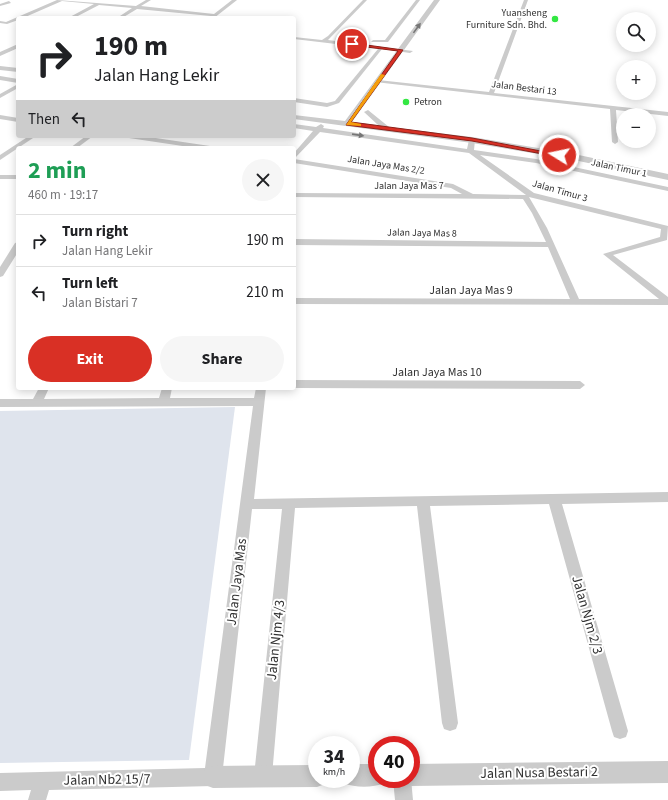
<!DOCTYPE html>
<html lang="en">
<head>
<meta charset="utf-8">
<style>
  :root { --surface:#fff; --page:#f6f6f6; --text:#202124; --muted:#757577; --line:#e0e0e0; --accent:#d93025 }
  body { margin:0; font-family:"Source Sans 3",sans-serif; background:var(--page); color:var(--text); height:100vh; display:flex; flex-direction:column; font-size:15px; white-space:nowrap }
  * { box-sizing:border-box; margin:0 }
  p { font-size:13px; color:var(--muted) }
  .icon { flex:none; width:22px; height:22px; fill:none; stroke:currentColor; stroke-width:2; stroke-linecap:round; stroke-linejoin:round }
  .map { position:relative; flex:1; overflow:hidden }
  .panel { position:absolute; left:16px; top:146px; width:280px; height:244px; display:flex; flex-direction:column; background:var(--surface); border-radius:4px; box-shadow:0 2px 10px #0003 }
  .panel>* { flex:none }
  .banner { position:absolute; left:16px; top:16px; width:280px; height:122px; border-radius:4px; box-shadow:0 2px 10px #0003; background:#fff; color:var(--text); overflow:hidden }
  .tools { position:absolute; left:616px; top:12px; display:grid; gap:8px }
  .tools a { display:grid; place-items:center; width:40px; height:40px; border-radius:50%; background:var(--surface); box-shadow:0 2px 10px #0003; font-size:20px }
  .speed { position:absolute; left:308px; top:736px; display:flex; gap:8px; font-size:20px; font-weight:700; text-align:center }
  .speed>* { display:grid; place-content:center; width:52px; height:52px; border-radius:50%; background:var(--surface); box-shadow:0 2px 10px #0003; line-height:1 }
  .speed small { font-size:10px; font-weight:400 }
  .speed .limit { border:6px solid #d22; background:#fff; color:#111 }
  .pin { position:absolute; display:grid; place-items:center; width:34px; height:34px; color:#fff; margin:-17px; border:2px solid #fff; border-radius:50%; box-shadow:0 1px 4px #0007 }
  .me { position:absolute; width:44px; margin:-22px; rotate:280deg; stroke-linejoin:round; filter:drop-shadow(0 0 3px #0008) }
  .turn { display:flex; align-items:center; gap:14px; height:84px; padding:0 12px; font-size:18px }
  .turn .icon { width:52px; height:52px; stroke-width:2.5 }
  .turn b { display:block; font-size:28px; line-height:34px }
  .then { display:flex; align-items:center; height:38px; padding:0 12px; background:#0003; gap:8px; font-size:15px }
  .round { display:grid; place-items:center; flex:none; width:42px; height:42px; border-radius:21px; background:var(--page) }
  .head { display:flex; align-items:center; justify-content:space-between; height:68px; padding:0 12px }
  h1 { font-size:24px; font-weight:700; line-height:30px; color:#1e9e55 }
  .primary-button { display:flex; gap:8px; margin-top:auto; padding:8px 12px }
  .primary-button a { flex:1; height:46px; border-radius:24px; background:var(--accent); color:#fff; font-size:16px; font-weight:700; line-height:46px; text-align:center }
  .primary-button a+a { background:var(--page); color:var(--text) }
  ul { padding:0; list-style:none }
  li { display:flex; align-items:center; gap:12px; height:52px; padding:0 12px; border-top:1px solid var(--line) }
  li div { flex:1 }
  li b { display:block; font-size:15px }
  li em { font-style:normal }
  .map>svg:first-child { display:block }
  .green { fill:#dfe4ed }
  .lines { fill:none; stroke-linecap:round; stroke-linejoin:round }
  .minor { fill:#cbcbcb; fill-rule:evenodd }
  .tertiary { fill:#cbcbcb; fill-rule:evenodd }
  .oneway { fill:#767676 }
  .route { fill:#d93025; stroke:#8d1f18 }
  .slow { fill:#f59e0b }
  .poi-dot { fill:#33e742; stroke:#fff; stroke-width:1.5 }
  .labels { text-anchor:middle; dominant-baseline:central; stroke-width:4; stroke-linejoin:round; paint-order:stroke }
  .far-poi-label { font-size:10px; fill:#313131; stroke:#fff; text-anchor:end }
  .far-street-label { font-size:10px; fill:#313131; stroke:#fff }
  .street-label { font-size:12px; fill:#313131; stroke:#fff }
  .near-street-label { font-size:14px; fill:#313131; stroke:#fff }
</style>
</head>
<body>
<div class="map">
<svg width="668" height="800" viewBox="0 0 668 800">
  <rect width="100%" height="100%" fill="#fff"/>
  <path class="green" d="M235,407L189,760L0,763V411Z"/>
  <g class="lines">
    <g class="minor">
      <path d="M57,0L136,6L146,0H151L141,6L214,14L232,0H237L214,18H209L211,16L137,9L122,18H117L132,8L99,5L74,18H68L94,4L62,1L23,18H18V20L7,24L0,23V21L6,22Z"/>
      <path d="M363,0H367L328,40L413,51L410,53L382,49L339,103L327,107L294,102V98L327,103L335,101L378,49L294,39V37L322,40L328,36Z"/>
      <path d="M416,0H420L388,42H371L373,40H385Z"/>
      <path d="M524,0H528L494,93L668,112V116L616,110L618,142L615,144L612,142L610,109L375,82L378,80L489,92Z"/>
      <path d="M9,1L11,3L0,6V4Z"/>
      <path d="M18,44V48L0,56V52Z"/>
      <path d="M0,66L18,68V72L0,70Z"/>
      <path d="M18,84V88L0,98V94Z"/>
      <path d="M0,115L18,118V122L0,119Z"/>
      <path d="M294,124L316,127L321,124L324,126L323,128L467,149L469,140L472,138L475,140L474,150L536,159L668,187V191L536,163L480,155L534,193L668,226L667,240L613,255L668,297V305L294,304V298L570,299L548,247L294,245V239L546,242L532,213L523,199L294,197V193L462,194L451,188L294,163V153L313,131L294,128ZM320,132L469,153L526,195L473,194L453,184L294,159ZM529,197L661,229L660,237L603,254L659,299H579L547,228Z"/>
      <path d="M29,136H36L0,160V155Z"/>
      <path d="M86,136H93L77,148H70Z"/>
      <path d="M126,136H142L210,146L213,148H196L129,138Z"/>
      <rect x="0" y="175" width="18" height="4"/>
      <path d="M18,242V252L3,276L0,277V267L15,243Z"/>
      <path d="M294,380L580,381L585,385L580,389L294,388Z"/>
      <path d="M39,388H49L44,399L159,398L162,388H172L170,398H254L256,388H266L254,499L668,492V502L562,504L628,731L626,737L620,739L614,737L612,731L549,504L430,506L458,723L456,729L450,731L444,729L442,723L417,506L295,508L272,776L269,782L263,785L257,782L254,776L282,509H252L222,777L219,783L213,786L49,790L46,800H28L31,790L0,791V773L205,768L253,406L0,407V399H33Z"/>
      <path d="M393,779H411L413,800H395Z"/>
    </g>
    <g class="tertiary">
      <path d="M434,0H440L352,122L378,125L364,112L368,110L389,127L472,137L574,154L668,174V180L574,160L472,143L294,119V115L345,121Z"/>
      <path d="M0,76L18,79V83L0,80Z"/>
      <path d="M668,761V783L411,786L403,783L402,779H411V764Z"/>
      <path d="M351,764H377V779H386L385,783C372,788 356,788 343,783L342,779H351Z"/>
      <path d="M317,765V779H327L325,784L317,787L213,788L205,785L202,777L205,769L213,766Z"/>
    </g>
  </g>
  <defs><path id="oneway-solid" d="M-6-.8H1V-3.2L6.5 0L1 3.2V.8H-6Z"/></defs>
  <g class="oneway">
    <use href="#oneway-solid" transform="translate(417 28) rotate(-54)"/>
    <use href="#oneway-solid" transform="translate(358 135) rotate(8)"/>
  </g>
  <path class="route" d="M352,43L403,50L351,122L472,138L562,155L559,157L472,141L346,125L398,51L351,45Z"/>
  <path class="slow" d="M381,74L385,75L351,122L361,124V126L346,125Z"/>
  <g class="poi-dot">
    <circle cx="555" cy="19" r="4"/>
    <circle cx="406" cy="102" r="4"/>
  </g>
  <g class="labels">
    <g class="far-poi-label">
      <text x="547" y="13">Yuansheng<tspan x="547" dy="12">Furniture Sdn. Bhd.</tspan></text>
      <text x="414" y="102" text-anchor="start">Petron</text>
    </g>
    <g class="far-street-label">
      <text transform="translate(524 88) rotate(7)">Jalan Bestari 13</text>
      <text transform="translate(386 165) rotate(9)">Jalan Jaya Mas 2/2</text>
      <text transform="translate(619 168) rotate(12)">Jalan Timur 1</text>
      <text x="409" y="186">Jalan Jaya Mas 7</text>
      <text transform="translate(560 191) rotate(16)">Jalan Timur 3</text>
      <text transform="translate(422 233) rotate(1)">Jalan Jaya Mas 8</text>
    </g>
    <g class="street-label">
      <text x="471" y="290">Jalan Jaya Mas 9</text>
      <text x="437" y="372">Jalan Jaya Mas 10</text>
    </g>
    <g class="near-street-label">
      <text transform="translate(237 582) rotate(-83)">Jalan Jaya Mas</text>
      <text transform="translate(587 615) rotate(74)">Jalan Njm 2/3</text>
      <text transform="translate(276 640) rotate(-84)">Jalan Njm 4/3</text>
      <text transform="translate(539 773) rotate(-1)">Jalan Nusa Bestari 2</text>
      <text transform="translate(107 780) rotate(-1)">Jalan Nb2 15/7</text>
    </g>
  </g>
</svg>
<div class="tools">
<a><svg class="icon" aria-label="search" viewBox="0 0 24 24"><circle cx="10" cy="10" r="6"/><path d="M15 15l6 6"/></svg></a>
<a>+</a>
<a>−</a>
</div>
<div class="speed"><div>34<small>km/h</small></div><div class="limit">40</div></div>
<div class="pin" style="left:352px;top:44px;background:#d93025"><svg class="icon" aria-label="arrive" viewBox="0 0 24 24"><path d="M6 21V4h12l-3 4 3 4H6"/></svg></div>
<svg class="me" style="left:559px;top:155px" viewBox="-20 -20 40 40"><circle r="17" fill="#d93025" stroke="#fff" stroke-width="3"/><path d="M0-11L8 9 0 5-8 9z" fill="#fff"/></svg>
<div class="banner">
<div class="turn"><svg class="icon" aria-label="right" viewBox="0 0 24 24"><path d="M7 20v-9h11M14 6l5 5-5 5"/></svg><div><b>190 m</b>Jalan Hang Lekir</div></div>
<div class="then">Then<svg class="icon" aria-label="left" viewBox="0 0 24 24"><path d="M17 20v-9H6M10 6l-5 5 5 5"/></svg></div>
</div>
<section class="panel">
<div class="head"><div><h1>2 min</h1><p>460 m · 19:17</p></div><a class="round"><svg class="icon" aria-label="close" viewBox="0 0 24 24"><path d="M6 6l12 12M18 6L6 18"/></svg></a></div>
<ul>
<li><svg class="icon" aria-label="right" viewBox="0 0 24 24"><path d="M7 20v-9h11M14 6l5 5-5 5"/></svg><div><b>Turn right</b><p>Jalan Hang Lekir</p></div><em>190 m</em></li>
<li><svg class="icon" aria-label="left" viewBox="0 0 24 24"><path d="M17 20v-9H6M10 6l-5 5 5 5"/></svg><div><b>Turn left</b><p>Jalan Bistari 7</p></div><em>210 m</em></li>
</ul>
<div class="primary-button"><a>Exit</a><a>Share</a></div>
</section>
</div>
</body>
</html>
